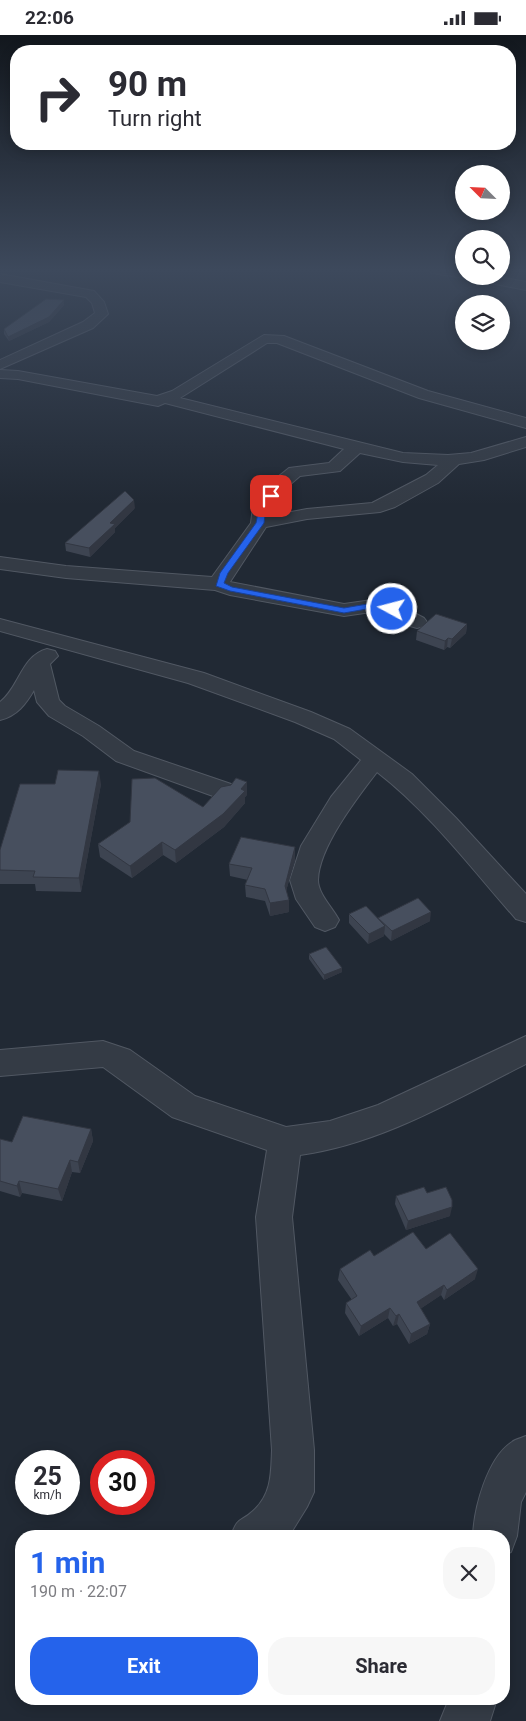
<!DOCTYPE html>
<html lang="en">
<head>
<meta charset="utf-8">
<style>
  :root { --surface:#fff; --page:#f7f7f7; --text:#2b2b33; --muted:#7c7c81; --accent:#2563eb }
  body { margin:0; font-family:Roboto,sans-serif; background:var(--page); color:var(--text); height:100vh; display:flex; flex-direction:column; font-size:19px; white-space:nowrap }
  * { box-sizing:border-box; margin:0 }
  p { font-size:16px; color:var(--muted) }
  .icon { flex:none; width:28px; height:28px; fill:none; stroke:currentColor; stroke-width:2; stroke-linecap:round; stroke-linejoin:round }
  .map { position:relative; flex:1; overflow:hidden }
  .drawer { position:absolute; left:15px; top:1495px; width:495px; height:175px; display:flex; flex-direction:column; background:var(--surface); border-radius:20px; box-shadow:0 2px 12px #0003 }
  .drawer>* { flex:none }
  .guide { position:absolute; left:10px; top:10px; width:506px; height:105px; border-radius:20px; box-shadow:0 2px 12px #0003; background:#fff; color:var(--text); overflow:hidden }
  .needle { width:32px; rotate:294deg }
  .fabs { position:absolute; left:455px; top:130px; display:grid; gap:10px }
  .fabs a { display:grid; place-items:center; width:55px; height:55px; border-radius:50%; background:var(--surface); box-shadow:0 2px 12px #0003; font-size:25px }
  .speed { position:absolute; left:15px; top:1415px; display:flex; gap:10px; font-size:25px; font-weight:700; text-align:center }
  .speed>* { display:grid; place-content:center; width:65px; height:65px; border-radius:50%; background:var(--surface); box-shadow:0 2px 12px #0003; line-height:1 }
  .speed small { font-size:12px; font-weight:400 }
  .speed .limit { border:8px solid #d22; background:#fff; color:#111 }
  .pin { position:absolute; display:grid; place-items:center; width:42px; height:42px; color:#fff; margin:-21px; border-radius:10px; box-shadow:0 2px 8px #0006 }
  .me { position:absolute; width:55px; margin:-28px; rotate:277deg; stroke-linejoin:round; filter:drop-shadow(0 0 4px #0008) }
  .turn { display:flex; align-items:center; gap:18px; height:105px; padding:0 15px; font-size:22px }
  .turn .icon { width:65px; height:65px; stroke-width:2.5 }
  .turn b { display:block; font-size:35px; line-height:42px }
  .round { display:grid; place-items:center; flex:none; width:52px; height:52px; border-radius:20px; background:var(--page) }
  .headline { display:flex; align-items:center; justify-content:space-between; height:85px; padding:0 15px }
  h1 { font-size:30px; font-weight:700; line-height:38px; color:var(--accent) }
  .action { display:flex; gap:10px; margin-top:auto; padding:10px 15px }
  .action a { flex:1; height:58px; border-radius:20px; background:var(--accent); color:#fff; font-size:20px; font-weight:700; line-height:58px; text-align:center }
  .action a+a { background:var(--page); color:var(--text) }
  .status { display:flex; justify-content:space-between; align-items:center; height:35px; padding:0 25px; background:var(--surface); direction:ltr }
  .status svg { height:14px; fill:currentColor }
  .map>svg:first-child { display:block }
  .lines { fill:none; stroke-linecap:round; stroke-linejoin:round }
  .minor-casing { stroke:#515863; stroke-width:2 }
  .minor { fill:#343b45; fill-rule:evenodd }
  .wall { fill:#3d4451 }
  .shaded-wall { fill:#323742 }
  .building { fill:#474f5e; stroke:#323742 }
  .route { fill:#2563eb; stroke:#184099 }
</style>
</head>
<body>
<div class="status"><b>22:06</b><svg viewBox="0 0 49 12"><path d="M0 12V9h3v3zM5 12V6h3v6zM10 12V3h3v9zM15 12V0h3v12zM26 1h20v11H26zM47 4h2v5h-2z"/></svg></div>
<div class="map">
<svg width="526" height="1686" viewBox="0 0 526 1686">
  <rect width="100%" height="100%" fill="#212934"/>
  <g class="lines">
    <defs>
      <g id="minor">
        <path d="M426,234L464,235V241H468L464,243L432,238Z"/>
        <path d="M0,239L94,256L104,267L108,279L93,293L0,334V325L83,287L95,278L92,268L86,262L0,247Z"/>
        <path d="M469,241H495L526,247V255L475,245Z"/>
        <path d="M264,300L284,301L428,356L526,383V393L419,363L277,308H267L180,363L403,418L448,420L471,418L526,402V412L484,425L459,429L438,448L395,472L380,477L307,484L266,492L230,547L344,569L379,564L399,570L424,583L427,587L424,591L417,593L410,591L378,576L344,581L230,560L215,555L66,543L0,534V522L66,531L212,542L251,488L253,472L274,445L289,433L329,428L344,414L165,368L158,371L18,344L0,343V335L18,336L157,361L172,356ZM360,418L403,427L438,430L426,440L372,468L307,474L270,481L271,472L286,453L300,441L340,436Z"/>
        <path d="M0,584L204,638L311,677L350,694L412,739L456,783L526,859V887L516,884C472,834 430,778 377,737C357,763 319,812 318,845C318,859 333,873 339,885L335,892L325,896L315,892L296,864L290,845L301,811L331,762L361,725L334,704L295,687L188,648L0,596Z"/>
        <path d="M47,614L55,616L58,621L50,629L59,665L65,671L99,691L134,716L231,749L235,755L231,761L222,763L213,761L116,726L83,701L49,681L37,667L34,655C26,669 17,681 0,685V667C19,653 21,621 47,614Z"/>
        <path d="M526,1001V1029C454,1065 381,1109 300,1120L292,1182L314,1415V1457L307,1472L289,1501H231C238,1481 240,1488 253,1476C272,1459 271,1438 272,1415L256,1182L267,1115L172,1082L103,1032L0,1041V1015L103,1006L130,1015L195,1061L286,1092L330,1086L378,1070Z"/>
        <path d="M526,1401V1457L521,1467L517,1501L511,1517L504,1520V1501H473C474,1474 487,1423 512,1407C516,1404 522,1403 526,1401Z"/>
        <path d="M449,1664H497L490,1686H440Z"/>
      </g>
    </defs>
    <use href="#minor" class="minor-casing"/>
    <use href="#minor" class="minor"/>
  </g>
  <g class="wall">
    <path d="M64,270L49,287L9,306L4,299V294Z"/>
    <path d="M135,473L115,493V497L90,522L66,516L65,508Z"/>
    <path d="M467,589L466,598L450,613L447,612L444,615L416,605L417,596Z"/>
    <path d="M55,749H101L81,857L36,856L35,849H0V815Z"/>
    <path d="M247,760L245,762V768L224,792L176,828L163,820L132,843L100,822L98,809L203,772Z"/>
    <path d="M295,825L286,856L289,865V877L270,881L265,866L246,862L245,850L248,845L230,841L229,829Z"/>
    <path d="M349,879L378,884V883L430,886L391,906L384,899V901L368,909L349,888Z"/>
    <path d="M309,919L342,933V937L324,945L309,924Z"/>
    <path d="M91,1094L93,1106L80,1138L72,1137L62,1166L22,1158L20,1162L0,1156V1104L12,1107Z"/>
    <path d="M427,1158L450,1181L406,1195L395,1169L396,1161Z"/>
    <path d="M426,1214L475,1244L444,1265L441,1260L420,1274L430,1289L427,1299L409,1309L397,1289L393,1291L388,1283L359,1301L345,1278L346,1268L352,1265L338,1245L340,1234L374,1221Z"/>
  </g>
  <g class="shaded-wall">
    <path d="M64,265V270L49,287L9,306L8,302Z"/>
    <path d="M134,465L135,473L115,493V497L90,522L89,513L110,488Z"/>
    <path d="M467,589L466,598L450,613L452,604Z"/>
    <path d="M448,603L447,612L444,615L445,606Z"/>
    <path d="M99,736L101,749L81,857L79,843Z"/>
    <path d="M247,747V760L245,762V768L224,792L176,828L175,815Z"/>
    <path d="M162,807L163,820L132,843L130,831Z"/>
    <path d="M295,812V825L284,863L285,851Z"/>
    <path d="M289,865V877L270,881V868Z"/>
    <path d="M431,877L430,886L391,906L392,896Z"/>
    <path d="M385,891L384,901L368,909L369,899Z"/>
    <path d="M342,933V937L324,945V940Z"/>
    <path d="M91,1094L93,1106L80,1138L78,1127Z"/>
    <path d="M70,1125L72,1137L62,1166L58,1154Z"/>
    <path d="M19,1146L22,1158L20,1162L17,1151Z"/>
    <path d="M452,1172L450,1181L406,1195L408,1186Z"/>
    <path d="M478,1234L475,1244L444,1265L447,1255Z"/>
    <path d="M444,1250L441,1260L414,1278L417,1267Z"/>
    <path d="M390,1273L388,1283L359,1301L361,1291Z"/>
    <path d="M399,1279L397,1289L393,1291L396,1281Z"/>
    <path d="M430,1289L427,1299L409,1309L411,1299Z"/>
  </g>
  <g class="building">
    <path d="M46,264L64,265L49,282L8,302L4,294Z"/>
    <path d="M125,456L134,465L110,488L115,489L89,513L65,508Z"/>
    <path d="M436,579L467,589L452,604L448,603L445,606L417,596Z"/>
    <path d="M58,735L99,736L79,843L33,842L35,836L0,835V815L20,749H55Z"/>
    <path d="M155,743L203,772L221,752L231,750L236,743L247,747L241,754L245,756L223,779L175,815L162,807L130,831L98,809L130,787L132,744Z"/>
    <path d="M241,802L295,812L285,851L289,865L270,868L265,854L245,850L252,833L229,829Z"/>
    <path d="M418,863L431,877L392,896L378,883Z"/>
    <path d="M366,871L385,891L369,899L349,879Z"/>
    <path d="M326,912L342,933L324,940L309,919Z"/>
    <path d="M23,1081L91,1094L78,1127L70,1125L58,1154L19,1146L17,1151L0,1146V1104L12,1107Z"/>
    <path d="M424,1152L427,1158L446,1152L452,1165V1172L408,1186L396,1161Z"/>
    <path d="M413,1197L426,1214L450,1198L478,1234L447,1255L444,1250L417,1267L430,1289L411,1299L399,1279L396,1281L390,1273L361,1291L346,1268L357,1261L340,1234L370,1215L374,1221Z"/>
  </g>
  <linearGradient id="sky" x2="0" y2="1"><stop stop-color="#12171d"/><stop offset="0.5" stop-color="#3d495c"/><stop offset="1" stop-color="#3d495c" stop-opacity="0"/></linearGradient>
  <rect width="526" height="470" fill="url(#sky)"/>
  <path class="route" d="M269,459L275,461L266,472L264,488L228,538L224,548L232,552L344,573L379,567L395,572V575L378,572L344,578L230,556L216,551L220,538L256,488L259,472Z"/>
</svg>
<div class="fabs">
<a><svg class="needle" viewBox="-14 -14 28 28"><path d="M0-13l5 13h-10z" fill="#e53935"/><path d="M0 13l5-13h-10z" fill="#7c7c81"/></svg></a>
<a><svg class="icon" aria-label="search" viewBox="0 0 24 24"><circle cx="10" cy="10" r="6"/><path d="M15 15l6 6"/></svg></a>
<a><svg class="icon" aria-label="layers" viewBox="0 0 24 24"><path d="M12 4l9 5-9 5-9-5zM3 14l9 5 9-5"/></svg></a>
</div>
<div class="speed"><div>25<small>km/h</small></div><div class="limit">30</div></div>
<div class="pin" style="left:271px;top:461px;background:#d93025"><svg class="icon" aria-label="arrive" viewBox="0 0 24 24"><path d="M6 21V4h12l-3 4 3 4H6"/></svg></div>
<svg class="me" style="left:392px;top:574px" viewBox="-20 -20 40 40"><circle r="17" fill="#2563eb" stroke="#fff" stroke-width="3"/><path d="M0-11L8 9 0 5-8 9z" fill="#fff"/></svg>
<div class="guide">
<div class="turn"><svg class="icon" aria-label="right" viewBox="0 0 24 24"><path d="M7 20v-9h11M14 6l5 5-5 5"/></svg><div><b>90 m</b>Turn right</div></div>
</div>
<section class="drawer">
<div class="headline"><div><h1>1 min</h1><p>190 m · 22:07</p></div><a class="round"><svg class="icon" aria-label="close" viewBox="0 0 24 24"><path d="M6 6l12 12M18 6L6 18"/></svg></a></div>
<div class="action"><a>Exit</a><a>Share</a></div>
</section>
</div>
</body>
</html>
